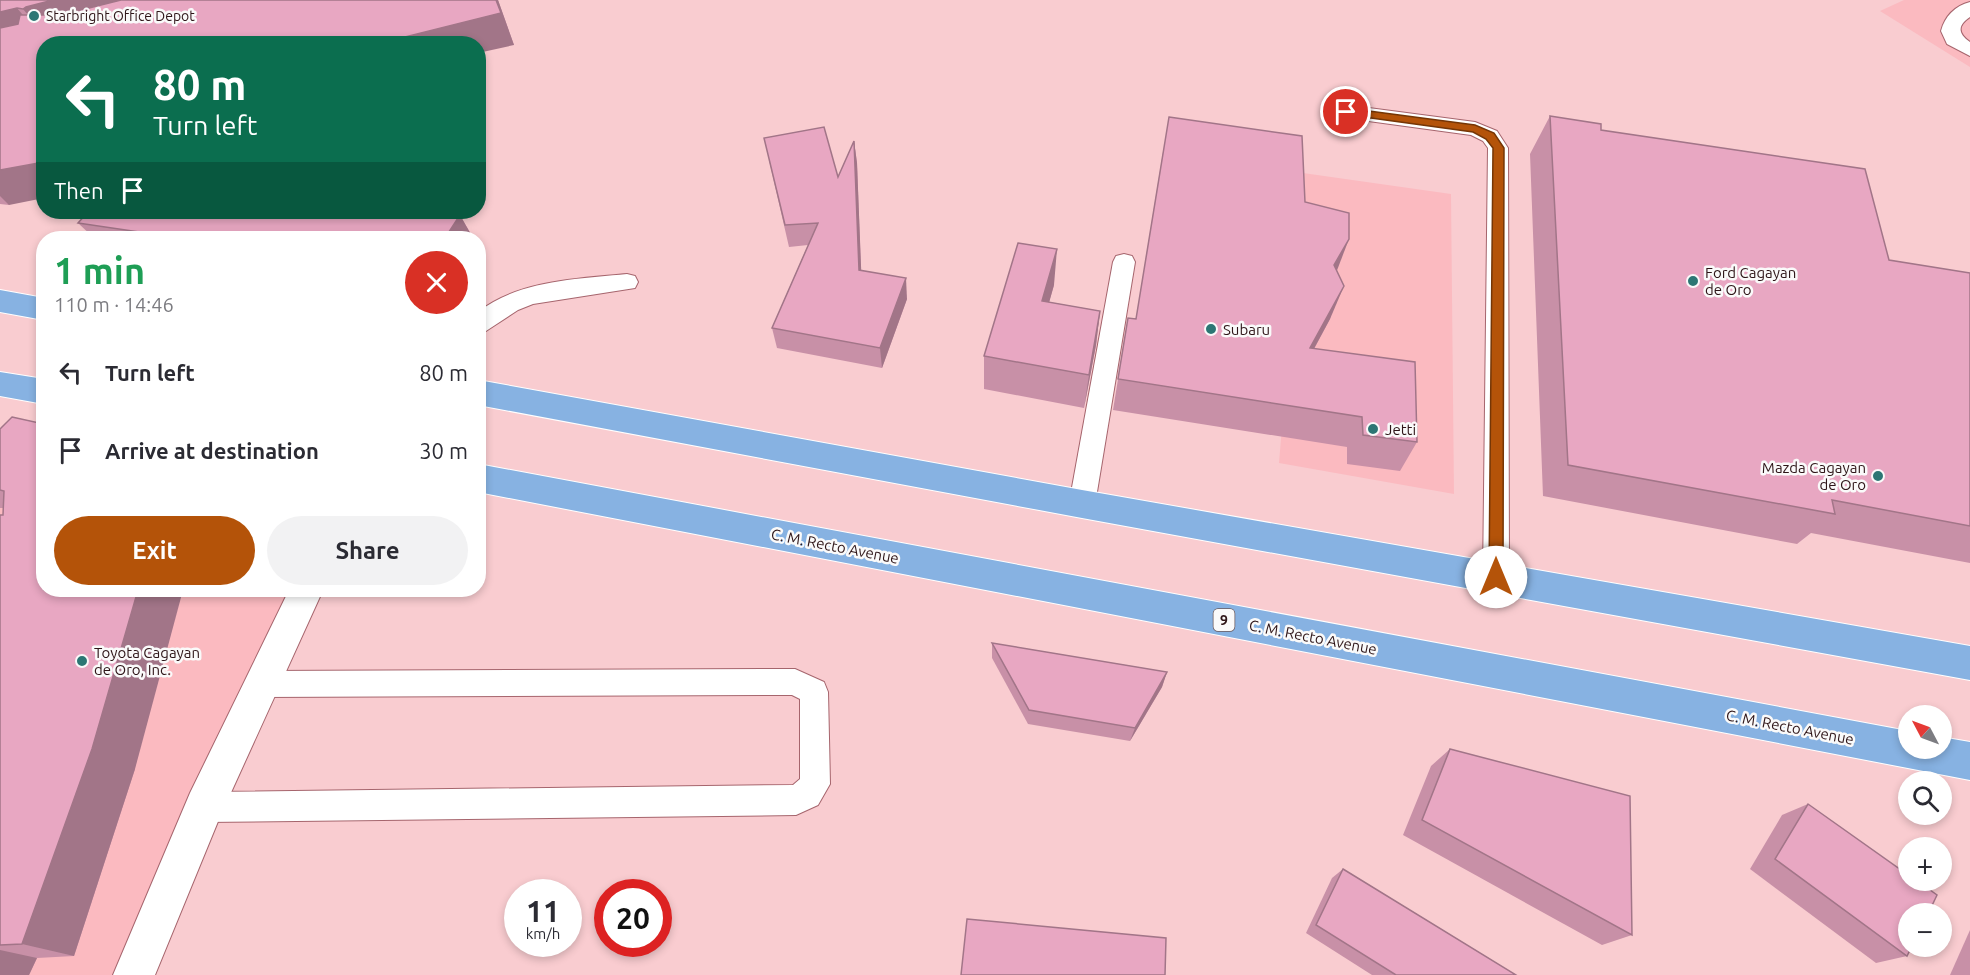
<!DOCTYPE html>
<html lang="en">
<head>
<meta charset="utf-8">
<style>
  :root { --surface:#fff; --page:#f2f2f3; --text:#2b2b33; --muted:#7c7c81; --accent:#b45309 }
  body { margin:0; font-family:Ubuntu,sans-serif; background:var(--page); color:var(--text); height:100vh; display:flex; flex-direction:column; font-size:22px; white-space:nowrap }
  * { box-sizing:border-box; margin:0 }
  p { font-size:20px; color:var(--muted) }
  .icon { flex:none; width:33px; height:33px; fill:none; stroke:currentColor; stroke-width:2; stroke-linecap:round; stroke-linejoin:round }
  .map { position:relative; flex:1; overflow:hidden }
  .details { position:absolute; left:36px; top:231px; width:450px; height:366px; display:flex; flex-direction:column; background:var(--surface); border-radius:24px; box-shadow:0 3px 9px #0003 }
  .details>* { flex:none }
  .top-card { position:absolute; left:36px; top:36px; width:450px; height:183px; border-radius:24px; box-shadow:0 3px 9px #0003; background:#0b6e4f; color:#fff; overflow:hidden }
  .needle { width:39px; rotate:311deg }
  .buttons { position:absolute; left:1898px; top:705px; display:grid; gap:12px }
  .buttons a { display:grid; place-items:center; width:54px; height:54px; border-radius:50%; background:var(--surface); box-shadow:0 3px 9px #0003; font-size:30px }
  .speed { position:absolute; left:504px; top:879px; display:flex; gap:12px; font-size:30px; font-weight:700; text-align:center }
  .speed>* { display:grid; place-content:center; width:78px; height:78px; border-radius:50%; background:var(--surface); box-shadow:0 3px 9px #0003; line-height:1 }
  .speed small { font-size:15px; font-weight:400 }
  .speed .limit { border:9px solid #d22; background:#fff; color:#111 }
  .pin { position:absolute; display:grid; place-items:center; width:51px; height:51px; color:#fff; margin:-26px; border:3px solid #fff; border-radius:50%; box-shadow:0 2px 6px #0007 }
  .me { position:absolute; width:66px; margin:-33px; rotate:0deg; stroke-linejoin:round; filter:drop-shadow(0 0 4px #0008) }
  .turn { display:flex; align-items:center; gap:21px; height:126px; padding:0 18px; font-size:27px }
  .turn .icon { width:78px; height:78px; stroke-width:2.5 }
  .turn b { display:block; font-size:42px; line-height:51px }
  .then { display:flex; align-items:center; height:57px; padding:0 18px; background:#0003; gap:12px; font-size:22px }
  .round { display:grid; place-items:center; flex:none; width:63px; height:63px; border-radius:32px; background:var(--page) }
  .overview { display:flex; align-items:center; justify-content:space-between; height:102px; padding:0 18px }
  h1 { font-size:36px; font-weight:600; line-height:45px; color:#1e9e55 }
  .primary-button { display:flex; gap:12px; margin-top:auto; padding:12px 18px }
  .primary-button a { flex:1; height:69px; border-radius:36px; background:var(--accent); color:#fff; font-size:24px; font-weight:600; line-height:69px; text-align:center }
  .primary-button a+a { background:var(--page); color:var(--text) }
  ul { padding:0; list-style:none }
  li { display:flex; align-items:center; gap:18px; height:78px; padding:0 18px }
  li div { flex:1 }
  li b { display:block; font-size:22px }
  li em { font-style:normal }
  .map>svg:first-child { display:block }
  .built { fill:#fbbac0 }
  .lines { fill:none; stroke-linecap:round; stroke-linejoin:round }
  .service-casing { stroke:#a6656d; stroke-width:2 }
  .minor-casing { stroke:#a6656d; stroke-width:2 }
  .trunk-casing { stroke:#fff; stroke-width:2 }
  .service { fill:#fff; fill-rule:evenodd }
  .minor { fill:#fff; fill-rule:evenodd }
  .trunk { fill:#87b2e2; fill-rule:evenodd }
  .wall { fill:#c890a7 }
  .shaded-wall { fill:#a27588 }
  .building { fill:#e8a7c2; stroke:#a27588; stroke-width:1.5 }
  .route { fill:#b45309; stroke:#753606; stroke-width:1.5 }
  .poi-dot { fill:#2c7674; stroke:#fafafa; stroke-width:2 }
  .labels { text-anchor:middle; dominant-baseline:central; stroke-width:5; stroke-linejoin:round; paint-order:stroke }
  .far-poi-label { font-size:14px; fill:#2e1518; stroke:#fafafa; text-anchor:start }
  .shield { fill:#fafafa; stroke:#6b5a5c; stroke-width:1.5 }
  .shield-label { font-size:14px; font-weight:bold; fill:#2e1518 }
  .poi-label { font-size:15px; fill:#2e1518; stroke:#fafafa; text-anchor:start }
  .street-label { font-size:15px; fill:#2e1518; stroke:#fafafa }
</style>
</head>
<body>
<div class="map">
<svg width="1970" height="975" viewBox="0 0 1970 975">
  <rect width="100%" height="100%" fill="#f9ccd0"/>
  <g class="built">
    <path d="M1904,0H1970V67L1880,11Z"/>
    <path d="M1303,173L1451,194L1454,494L1279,463Z"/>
    <path d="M0,435L44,590H292L136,935L121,975H0Z"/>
  </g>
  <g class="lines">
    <defs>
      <g id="service">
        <path d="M1970,2V17C1958,25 1957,33 1970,42V56L1947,44L1941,31C1945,16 1955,6 1970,2Z"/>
        <path d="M1346,105L1475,122L1497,131L1508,148L1509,577L1505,585L1496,589L1487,585L1483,577L1488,148L1483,141L1471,135L1339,117L1336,112L1339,107Z"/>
        <path d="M1124,254L1132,256L1135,262L1095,504L1091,512L1082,515L1073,512L1069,504L1113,262L1116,256Z"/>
        <path d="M627,274L635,276L638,282L635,288L533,304L518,310L486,331L478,334V312C519,280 578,279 627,274Z"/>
        <path d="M795,669L824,682L828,692L830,784L818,805L796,815L204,822L193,818L189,807L193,796L204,792L793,785L800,779V699L792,695L261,697L251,693L247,684L251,675L261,671Z"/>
      </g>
      <path id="minor" d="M289,590H323L219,819L155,975H113L190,793Z"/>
      <g id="trunk">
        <path d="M0,290L44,298V320L0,312Z"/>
        <path d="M0,372L44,379V404L0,396Z"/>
        <path d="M478,380L1082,490L1970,646V680L1082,518L478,405Z"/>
        <path d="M478,464L1908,731V748H1941V737L1970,742V780L478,492Z"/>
      </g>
    </defs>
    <use href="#service" class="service-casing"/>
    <use href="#minor" class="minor-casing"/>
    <use href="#trunk" class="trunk-casing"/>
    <use href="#service" class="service"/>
    <use href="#minor" class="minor"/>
    <use href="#trunk" class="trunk"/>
  </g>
  <g class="wall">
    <path d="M0,0H498L514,45L44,44L9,205L0,204Z"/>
    <path d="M1550,116L1601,130L1889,260L1970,273V563L1811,533L1797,544L1543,496L1530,154Z"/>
    <path d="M854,141L857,163L861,270L907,299L882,368L777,348L772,328L808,245L789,247L769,160L838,177Z"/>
    <path d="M1163,152L1305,202L1337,271L1330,319L1314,349L1417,442L1400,471L1347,464V447L1113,410L1128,318L1136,319Z"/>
    <path d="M460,215L473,238H94L78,223Z"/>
    <path d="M1054,285L1049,302L1100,311L1096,345L1084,408L984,389V356Z"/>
    <path d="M0,429L135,769L74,956L37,958L29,975H0V515H3V508H0Z"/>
    <path d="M992,643L1167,672L1162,687L1130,741L1028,724L992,658Z"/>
    <path d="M1450,749L1632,935L1602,945L1403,835L1431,766Z"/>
    <path d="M1808,804L1907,956L1876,963L1750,869L1782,815Z"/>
    <path d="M1343,869L1516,975H1372L1306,933L1332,878Z"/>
    <path d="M1970,930V975H1950Z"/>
  </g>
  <g class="shaded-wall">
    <path d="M53,0H203L49,40L23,9L26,7Z"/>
    <path d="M496,0H498L514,45L478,53V44H377Z"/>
    <path d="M17,8L43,39L0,50V12Z"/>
    <path d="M854,141L857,163L862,291L859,270Z"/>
    <path d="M44,162V198L9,205L0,196V170Z"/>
    <path d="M460,215L473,238H445Z"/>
    <path d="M1349,239L1336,273L1334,265Z"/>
    <path d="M1057,249L1054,285L1040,335L1042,301Z"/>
    <path d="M906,278L907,299L882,368L880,348Z"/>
    <path d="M1344,286L1330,319L1297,380L1310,348Z"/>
    <path d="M1100,311L1096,345L1084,408L1089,375Z"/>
    <path d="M138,590H183L135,769L74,956L22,944Z"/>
    <path d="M1167,672L1162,687L1130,741L1135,728Z"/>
    <path d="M0,950L37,958L29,975H0Z"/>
  </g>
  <g class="building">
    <path d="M0,0H53L26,7L23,9L17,8L0,12Z"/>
    <path d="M121,0H496L501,13L377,44H44V162L0,170V28L18,24L20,15H61Z"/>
    <path d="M1550,116L1601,124V130L1865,169L1889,260L1970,273V526L1832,500L1835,514L1568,465Z"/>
    <path d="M1169,117L1302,136L1305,202L1349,213V239L1334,265L1344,286L1310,348L1415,362L1417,442L1363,435L1362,417L1118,379L1128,318L1136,319Z"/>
    <path d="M824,127L838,177L854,141L859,270L906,278L880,348L772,328L818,223L785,225L764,138Z"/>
    <path d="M88,212H435L460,215L445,238H180L78,223Z"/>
    <path d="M1018,243L1057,249L1042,301L1100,311L1089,375L984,356Z"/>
    <path d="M12,417L44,424V590H138L92,749L22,944L0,945V515H3L4,491L0,490V429Z"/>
    <path d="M992,643L1167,672L1135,728L1029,710Z"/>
    <path d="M1450,749L1630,796L1632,935L1422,820Z"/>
    <path d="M1808,804L1908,875V880H1916L1937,895L1928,914H1908V946H1912L1907,956L1775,859Z"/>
    <path d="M1343,869L1516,975H1396L1316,925Z"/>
    <path d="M967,919L1166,938L1165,975H961Z"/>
  </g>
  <path class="route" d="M1346,108L1475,125L1494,133L1504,148L1503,577L1501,581L1496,583L1491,581L1489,577L1493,148L1486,139L1473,132L1342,114L1340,112Z"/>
  <g class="poi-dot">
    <circle cx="34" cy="16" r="6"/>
    <circle cx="1693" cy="281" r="6"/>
    <circle cx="1211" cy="329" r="6"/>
    <circle cx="1373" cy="429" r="6"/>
    <circle cx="1878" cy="476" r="6"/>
    <circle cx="82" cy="661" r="6"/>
  </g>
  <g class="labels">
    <g class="far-poi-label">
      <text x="46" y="16">Starbright Office Depot</text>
    </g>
    <rect class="shield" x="1213.5" y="609" width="21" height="22" rx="4.5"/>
    <g class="shield-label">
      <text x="1224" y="620">9</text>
    </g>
    <g class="poi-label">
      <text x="1705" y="272">Ford Cagayan<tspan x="1705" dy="17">de Oro</tspan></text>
      <text x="1223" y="329">Subaru</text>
      <text x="1385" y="429">Jetti</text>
      <text x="1866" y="467" text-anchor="end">Mazda Cagayan<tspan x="1866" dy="17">de Oro</tspan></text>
      <text x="94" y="652">Toyota Cagayan<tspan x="94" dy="17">de Oro, Inc.</tspan></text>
    </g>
    <g class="street-label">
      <text transform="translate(835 546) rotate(11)">C. M. Recto Avenue</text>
      <text transform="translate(1313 637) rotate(11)">C. M. Recto Avenue</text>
      <text transform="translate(1790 727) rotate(11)">C. M. Recto Avenue</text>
    </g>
  </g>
</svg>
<div class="buttons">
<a><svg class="needle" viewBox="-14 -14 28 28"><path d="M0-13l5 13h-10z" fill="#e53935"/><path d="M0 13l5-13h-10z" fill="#7c7c81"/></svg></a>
<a><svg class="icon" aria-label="search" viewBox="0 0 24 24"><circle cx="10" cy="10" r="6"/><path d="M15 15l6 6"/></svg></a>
<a>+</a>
<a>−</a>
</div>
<div class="speed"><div>11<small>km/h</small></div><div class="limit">20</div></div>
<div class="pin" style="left:1346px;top:112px;background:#d93025"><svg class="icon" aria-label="arrive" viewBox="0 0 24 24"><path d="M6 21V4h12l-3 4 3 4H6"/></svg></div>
<svg class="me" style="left:1496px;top:577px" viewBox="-20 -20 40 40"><circle r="19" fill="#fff"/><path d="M0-13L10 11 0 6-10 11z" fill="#b45309"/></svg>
<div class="top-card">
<div class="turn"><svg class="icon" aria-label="left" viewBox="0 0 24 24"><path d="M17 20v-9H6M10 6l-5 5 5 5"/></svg><div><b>80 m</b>Turn left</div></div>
<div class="then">Then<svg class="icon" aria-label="arrive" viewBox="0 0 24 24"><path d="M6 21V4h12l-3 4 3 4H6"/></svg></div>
</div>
<section class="details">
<div class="overview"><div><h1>1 min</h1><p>110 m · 14:46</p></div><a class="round" style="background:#d93025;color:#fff"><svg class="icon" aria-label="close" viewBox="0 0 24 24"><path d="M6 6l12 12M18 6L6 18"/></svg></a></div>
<ul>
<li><svg class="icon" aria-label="left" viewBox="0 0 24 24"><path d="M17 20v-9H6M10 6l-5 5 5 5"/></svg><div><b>Turn left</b></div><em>80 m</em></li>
<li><svg class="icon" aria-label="arrive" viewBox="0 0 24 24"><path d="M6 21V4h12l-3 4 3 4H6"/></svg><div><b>Arrive at destination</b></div><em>30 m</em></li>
</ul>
<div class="primary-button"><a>Exit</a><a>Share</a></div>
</section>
</div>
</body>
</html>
